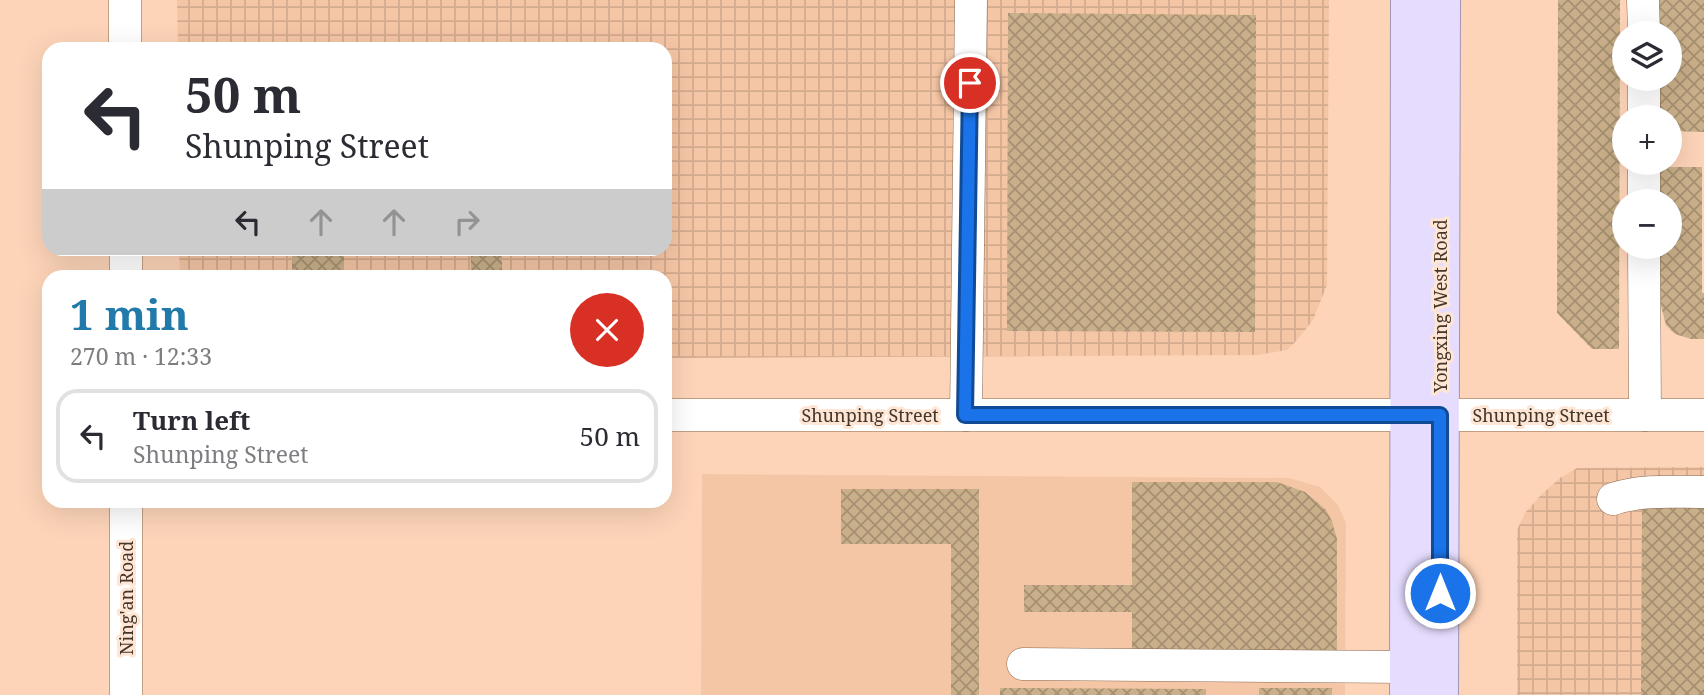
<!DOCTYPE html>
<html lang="en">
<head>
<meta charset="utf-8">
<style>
  :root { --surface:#fff; --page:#f2f2f3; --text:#2b2b33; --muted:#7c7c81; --line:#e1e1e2; --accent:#217aa9 }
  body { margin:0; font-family:"Noto Serif",serif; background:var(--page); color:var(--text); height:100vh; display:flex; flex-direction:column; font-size:26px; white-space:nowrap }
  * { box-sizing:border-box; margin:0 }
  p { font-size:23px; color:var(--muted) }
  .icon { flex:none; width:38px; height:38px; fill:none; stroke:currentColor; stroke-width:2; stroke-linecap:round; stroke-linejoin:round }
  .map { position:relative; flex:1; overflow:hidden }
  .panel { position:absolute; left:42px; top:270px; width:630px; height:238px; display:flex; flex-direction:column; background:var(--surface); border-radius:21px; box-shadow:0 7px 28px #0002 }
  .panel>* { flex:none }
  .guide { position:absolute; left:42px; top:42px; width:630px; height:214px; border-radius:21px; box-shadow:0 7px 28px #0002; background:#fff; color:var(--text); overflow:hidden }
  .controls { position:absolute; left:1612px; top:21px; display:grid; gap:14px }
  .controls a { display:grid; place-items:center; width:70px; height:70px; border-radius:50%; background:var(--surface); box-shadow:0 7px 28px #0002; font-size:35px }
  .pin { position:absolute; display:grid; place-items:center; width:60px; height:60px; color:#fff; margin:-30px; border:4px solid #fff; border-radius:50%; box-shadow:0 2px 7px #0007 }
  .me { position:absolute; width:77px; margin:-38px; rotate:0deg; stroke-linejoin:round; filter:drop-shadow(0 0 5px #0008) }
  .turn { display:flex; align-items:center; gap:24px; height:147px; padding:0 28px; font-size:32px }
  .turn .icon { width:91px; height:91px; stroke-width:2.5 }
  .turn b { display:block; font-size:49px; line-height:60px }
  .lanes { display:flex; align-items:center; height:66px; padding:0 28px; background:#0003; justify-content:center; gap:35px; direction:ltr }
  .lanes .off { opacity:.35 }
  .round { display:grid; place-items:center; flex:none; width:74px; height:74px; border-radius:37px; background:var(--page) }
  .head { display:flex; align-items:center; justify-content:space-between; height:119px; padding:0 28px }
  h1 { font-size:42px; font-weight:700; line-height:52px; color:var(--accent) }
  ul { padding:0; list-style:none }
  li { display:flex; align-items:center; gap:21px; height:94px; margin:0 14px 10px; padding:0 14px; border:4px solid var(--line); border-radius:21px }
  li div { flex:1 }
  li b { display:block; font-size:26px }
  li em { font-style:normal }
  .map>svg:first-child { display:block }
  .built { fill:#f5c6a5 }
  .industrial { fill:url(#industrial-grid) }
  .building { fill:url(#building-cross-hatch) }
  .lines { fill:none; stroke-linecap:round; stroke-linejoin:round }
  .minor-casing { stroke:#8b684e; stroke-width:33 }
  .major-casing { stroke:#a394b4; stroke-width:40 }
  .minor { stroke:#fff; stroke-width:32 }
  .major { stroke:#e6ddfe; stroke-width:38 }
  .route-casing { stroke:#114b97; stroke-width:18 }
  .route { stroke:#1a73e8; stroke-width:12 }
  .labels { text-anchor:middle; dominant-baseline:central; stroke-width:6; stroke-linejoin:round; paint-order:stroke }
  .street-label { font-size:18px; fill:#45362a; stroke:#fee5d4 }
</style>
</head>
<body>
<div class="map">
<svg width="1704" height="695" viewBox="0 0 1704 695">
  <defs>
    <pattern id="industrial-grid" width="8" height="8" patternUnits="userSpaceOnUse" patternTransform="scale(1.75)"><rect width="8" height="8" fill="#f5c6a5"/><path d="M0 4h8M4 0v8" fill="none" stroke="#d3ab8e"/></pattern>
    <pattern id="building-cross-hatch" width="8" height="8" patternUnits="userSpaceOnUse" patternTransform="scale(1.75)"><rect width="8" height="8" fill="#cab08a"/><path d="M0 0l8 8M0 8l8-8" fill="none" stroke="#a69071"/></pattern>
  </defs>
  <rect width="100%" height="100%" fill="#fdd4b8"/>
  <path class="built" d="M702,474L1289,478L1320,487L1338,505L1346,523L1345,695H701Z"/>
  <g class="industrial">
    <path d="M177,0H1329L1327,285L1313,320L1297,340L1287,350L1258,355L665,358V276H180L179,249L665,248V49H178Z"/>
    <path d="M1704,467V695H1517V530L1525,513L1541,495L1560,478L1577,468Z"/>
  </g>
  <g class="building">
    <path d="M1558,0H1620L1619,349H1592L1557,313Z"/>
    <path d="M1658,0H1704V132L1670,131V117H1658V79H1670V33H1658Z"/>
    <path d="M1008,13L1256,15L1255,332L1007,331Z"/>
    <path d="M1660,167H1702V293H1704V339H1691L1675,334L1666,325L1664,317L1659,299L1660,247H1670V201H1660Z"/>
    <rect x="292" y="248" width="52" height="28"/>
    <rect x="471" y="248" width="31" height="22"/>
    <rect x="347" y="273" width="116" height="3"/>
    <path d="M1132,482H1277L1305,492L1318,503L1326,510L1332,521L1337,539V652L1132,651V612H1024V585H1132Z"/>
    <path d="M841,489H979V695H951V544H841Z"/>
    <path d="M1642,507H1704V695H1641Z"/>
    <path d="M1000,688L1206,689V695H1000Z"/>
    <rect x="1259" y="688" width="73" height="7"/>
  </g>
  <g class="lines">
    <defs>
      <g id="minor">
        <path d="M125,0V49"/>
        <path d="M1643,0L1644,33"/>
        <path d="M1644,79V117"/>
        <path d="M1644,163V201"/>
        <path d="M1644,247L1645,415"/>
        <path d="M126,248V276"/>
        <path d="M665,415H1704"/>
        <path d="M966,415L971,0"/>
        <path d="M1613,499C1642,489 1674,492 1704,492"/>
        <path d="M126,500V695"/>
        <path d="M1023,664L1409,667"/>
      </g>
      <g id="major">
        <path d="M1409,695L1410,0"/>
        <path d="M1439,695L1441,0"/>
      </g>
    </defs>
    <use href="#minor" class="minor-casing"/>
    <use href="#major" class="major-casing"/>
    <use href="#minor" class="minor"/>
    <use href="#major" class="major"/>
  </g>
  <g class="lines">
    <defs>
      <path id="route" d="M970,83L965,415H1440V593"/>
    </defs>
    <use href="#route" class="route-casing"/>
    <use href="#route" class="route"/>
  </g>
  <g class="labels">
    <g class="street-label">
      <text transform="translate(1440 306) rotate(-90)">Yongxing West Road</text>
      <text x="870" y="415">Shunping Street</text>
      <text x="1541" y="415">Shunping Street</text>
      <text transform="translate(126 598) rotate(-90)">Ning'an Road</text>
    </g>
  </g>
</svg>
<div class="controls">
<a><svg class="icon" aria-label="layers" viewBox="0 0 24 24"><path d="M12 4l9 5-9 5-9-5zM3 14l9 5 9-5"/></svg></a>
<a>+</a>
<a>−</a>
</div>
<div class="pin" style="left:970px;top:83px;background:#d93025"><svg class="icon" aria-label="arrive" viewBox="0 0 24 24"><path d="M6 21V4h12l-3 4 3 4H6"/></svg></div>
<svg class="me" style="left:1440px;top:593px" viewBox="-20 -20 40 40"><circle r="17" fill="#1a73e8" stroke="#fff" stroke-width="3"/><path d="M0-11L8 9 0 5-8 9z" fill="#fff"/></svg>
<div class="guide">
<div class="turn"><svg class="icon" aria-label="left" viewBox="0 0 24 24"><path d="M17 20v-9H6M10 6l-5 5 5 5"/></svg><div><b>50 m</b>Shunping Street</div></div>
<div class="lanes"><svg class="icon" aria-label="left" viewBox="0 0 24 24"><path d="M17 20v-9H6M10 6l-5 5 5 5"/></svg><svg class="icon off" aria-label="ahead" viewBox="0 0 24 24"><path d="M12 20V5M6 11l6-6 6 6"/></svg><svg class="icon off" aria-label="ahead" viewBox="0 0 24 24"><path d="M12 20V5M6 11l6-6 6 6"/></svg><svg class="icon off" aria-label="right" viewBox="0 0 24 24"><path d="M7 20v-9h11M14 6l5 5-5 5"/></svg></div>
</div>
<section class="panel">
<div class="head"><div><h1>1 min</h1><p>270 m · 12:33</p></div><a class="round" style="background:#d93025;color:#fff"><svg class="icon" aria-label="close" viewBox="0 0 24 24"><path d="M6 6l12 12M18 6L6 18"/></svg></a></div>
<ul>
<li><svg class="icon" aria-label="left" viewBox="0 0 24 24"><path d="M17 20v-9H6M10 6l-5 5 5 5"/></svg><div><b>Turn left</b><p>Shunping Street</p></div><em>50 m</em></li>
</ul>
</section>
</div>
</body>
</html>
